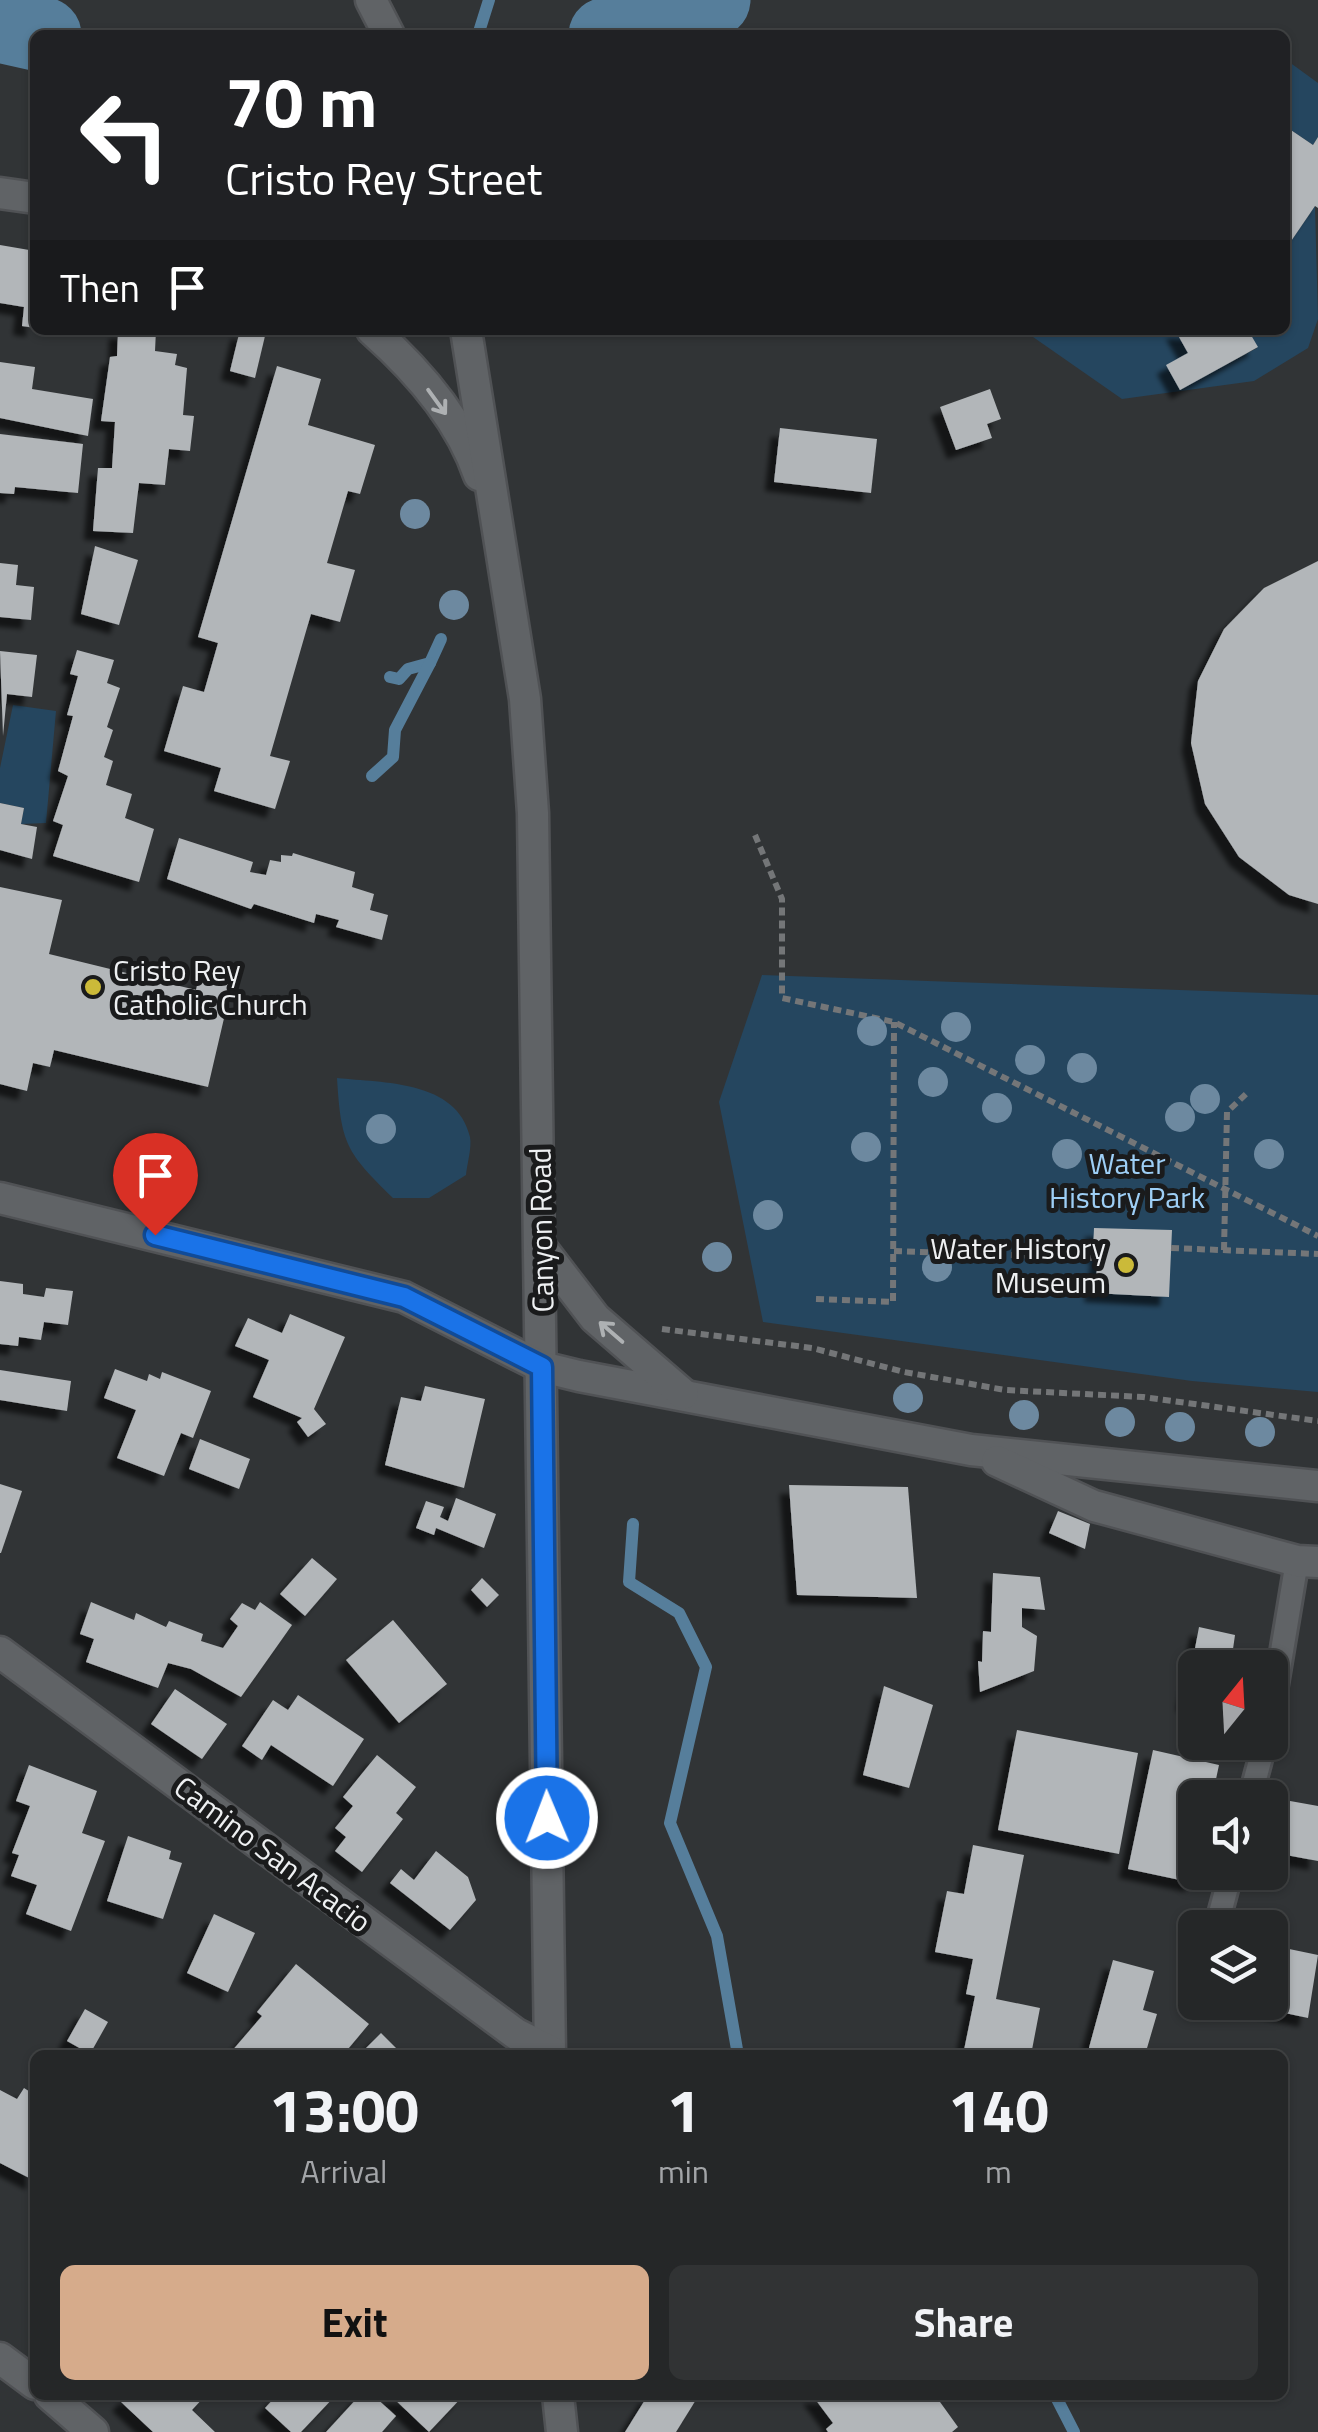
<!DOCTYPE html>
<html lang="en">
<head>
<meta charset="utf-8">
<style>
  :root { --surface:#252728; --page:#313334; --text:#f1f3f6; --muted:#a3a5a8; --line:#424445; --accent:#d6ab8b }
  body { margin:0; font-family:"Titillium Web",sans-serif; background:var(--page); color:var(--text); height:100vh; display:flex; flex-direction:column; font-size:38px; white-space:nowrap }
  * { box-sizing:border-box; margin:0 }
  p { font-size:32px; color:var(--muted) }
  .icon { flex:none; width:55px; height:55px; fill:none; stroke:currentColor; stroke-width:2; stroke-linecap:round; stroke-linejoin:round }
  .map { position:relative; flex:1; overflow:hidden }
  .details { position:absolute; left:30px; top:2050px; width:1258px; height:350px; display:flex; flex-direction:column; background:var(--surface); border-radius:15px; box-shadow:0 2px 8px #0004,0 0 0 2px var(--line) }
  .details>* { flex:none }
  .banner { position:absolute; left:30px; top:30px; width:1260px; height:305px; border-radius:15px; box-shadow:0 2px 8px #0004,0 0 0 2px var(--line); background:#202124; color:#fff; overflow:hidden }
  .needle { width:65px; rotate:18deg }
  .buttons { position:absolute; left:1178px; top:1650px; display:grid; gap:20px }
  .buttons a { display:grid; place-items:center; width:110px; height:110px; border-radius:15px; background:var(--surface); box-shadow:0 2px 8px #0004,0 0 0 2px var(--line); font-size:50px }
  .pin { position:absolute; display:grid; place-items:center; width:85px; height:85px; color:#fff; margin:-102px -42px; border-radius:50% 50% 50% 0; rotate:-45deg; box-shadow:0 0 10px #0007 }
  .pin .icon { rotate:45deg }
  .me { position:absolute; width:110px; margin:-55px; rotate:359deg; stroke-linejoin:round; filter:drop-shadow(0 0 8px #0008) }
  .turn { display:flex; align-items:center; gap:35px; height:210px; padding:0 30px; font-size:45px }
  .turn .icon { width:130px; height:130px; stroke-width:2.5 }
  .turn b { display:block; font-size:70px; line-height:85px }
  .then { display:flex; align-items:center; height:95px; padding:0 30px; background:#0003; gap:20px; font-size:38px }
  .eta { display:flex; justify-content:space-evenly; align-items:center; height:170px; text-align:center }
  .eta b { font-size:60px; font-weight:700; line-height:70px }
  .button { display:flex; gap:20px; margin-top:auto; padding:20px 30px }
  .button a { flex:1; height:115px; border-radius:15px; background:var(--accent); color:#111; font-size:40px; font-weight:700; line-height:115px; text-align:center }
  .button a+a { background:var(--page); color:var(--text) }
  .map>svg:first-child { display:block }
  .green { fill:#25465f }
  .lines { fill:none; stroke-linecap:round; stroke-linejoin:round }
  .stream { stroke:#567e9b; stroke-width:12 }
  .river { stroke:#567e9b; stroke-width:75 }
  .building { fill:#b2b6b9; filter:url(#shadow) }
  .service-casing { stroke:#505255; stroke-width:28 }
  .minor-casing { stroke:#505255; stroke-width:35 }
  .tertiary-casing { stroke:#505255; stroke-width:35 }
  .path { stroke:#747678; stroke-width:6; stroke-dasharray:8 5; stroke-linecap:butt }
  .service { stroke:#606366; stroke-width:22 }
  .minor { stroke:#606366; stroke-width:30 }
  .tertiary { stroke:#606366; stroke-width:30 }
  .tree { fill:#6d89a0 }
  .oneway { stroke:#aeb1b3 }
  .route-casing { stroke:#114b97; stroke-width:25 }
  .route { stroke:#1a73e8; stroke-width:18 }
  .poi-dot { fill:#cbba39; stroke:#1a1b1c; stroke-width:4 }
  .labels { text-anchor:middle; dominant-baseline:central; stroke-width:10; stroke-linejoin:round; paint-order:stroke }
  .poi-label { font-size:30px; fill:#eef0f2; stroke:#1a1b1c; text-anchor:start }
  .park-label { font-size:30px; fill:#9ecff6; stroke:#1a1b1c }
  .street-label { font-size:30px; fill:#eef0f2; stroke:#1a1b1c }
</style>
</head>
<body>
<div class="map">
<svg width="1318" height="2432" viewBox="0 0 1318 2432">
  <defs>
    <filter id="shadow"><feDropShadow dx="-9" dy="9" stdDeviation="2.5" flood-color="#0009"/></filter>
  </defs>
  <rect width="100%" height="100%" fill="#313436"/>
  <g class="green">
    <path d="M1285,59L1318,83V137L1313,145L1285,126Z"/>
    <path d="M1315,206L1318,319L1308,348L1254,381L1122,399L1023,330H1175L1188,353L1180,389L1257,348L1248,330H1285V250Z"/>
    <path d="M13,705L56,711L46,823L21,824L24,808L0,803V768Z"/>
    <path d="M762,975L1318,995V1392L1192,1381L763,1322L719,1102Z"/>
    <path d="M337,1078C383,1083 457,1080 470,1137C472,1148 467,1164 466,1175L429,1198H393C346,1152 341,1144 337,1078Z"/>
  </g>
  <g class="lines">
    <g class="stream">
      <path d="M478,35L489,0"/>
      <path d="M390,677L399,679L408,669L430,663L441,639"/>
      <path d="M372,776L393,757L395,730L430,663"/>
      <path d="M633,1524L629,1582L679,1613L706,1667L670,1823L717,1936L738,2055"/>
      <path d="M1055,2395L1074,2432"/>
    </g>
    <g class="river">
      <path d="M0,25L44,35"/>
      <path d="M606,35L713,0"/>
    </g>
  </g>
  <g class="building">
    <path d="M1285,126L1313,145L1318,137V208L1315,206L1285,250Z"/>
    <path d="M0,245L35,251V328L22,326L24,307L0,303Z"/>
    <path d="M118,330H156L155,351L177,354L175,365L187,368L183,415L194,416L190,451L169,449L165,485L139,483L133,533L93,531L98,468H112L115,422L101,421L110,357L117,356Z"/>
    <path d="M240,330L265,336L255,378L230,371Z"/>
    <path d="M1175,330H1224L1226,334L1248,330L1258,347L1180,390L1166,365L1188,353Z"/>
    <path d="M0,362L35,367L32,389L93,399L88,436L0,418Z"/>
    <path d="M277,366L321,379L308,425L375,445L360,494L348,491L327,563L355,570L340,622L311,614L270,756L290,761L275,809L214,791L221,768L164,751L183,686L204,692L218,643L198,637Z"/>
    <path d="M990,389L1001,419L987,424L992,438L956,450L940,407Z"/>
    <path d="M780,428L877,439L871,493L774,482Z"/>
    <path d="M0,434L83,444L78,493L15,487L14,494L0,493Z"/>
    <path d="M95,546L138,560L119,625L81,614Z"/>
    <path d="M1318,561V904L1289,895L1239,857L1205,804L1191,743L1198,681L1224,629L1264,588Z"/>
    <path d="M0,563L18,565L16,585L34,587L31,620L0,617Z"/>
    <path d="M77,650L114,660L107,683L120,688L107,727L113,730L104,757L113,761L106,785L132,794L125,818L154,829L139,882L53,856L63,825L53,821L68,776L58,771L73,716L67,715L78,676L70,674Z"/>
    <path d="M0,651L37,655L32,697L7,694L3,736Z"/>
    <path d="M0,803L24,808L21,824L37,827L32,859L0,850Z"/>
    <path d="M179,838L253,862L250,872L266,875L270,860L281,862V855L292,856L293,853L355,872L352,887L374,894L370,910L388,915L382,940L336,927L339,920L316,914L314,923L254,904L251,909L167,879Z"/>
    <path d="M0,887L62,900L49,954L196,990L199,977L232,984L208,1087L54,1050L50,1067L33,1063L27,1091L0,1084Z"/>
    <path d="M1094,1228L1172,1230L1169,1297L1093,1293L1099,1258V1253L1093,1252Z"/>
    <path d="M0,1281L23,1284V1294L44,1297L46,1288L73,1291L68,1325L44,1322L41,1340L19,1337L18,1346L0,1344Z"/>
    <path d="M290,1314L345,1337L314,1409L326,1424L308,1437L297,1422L302,1418L253,1397L269,1360L235,1346L248,1318L282,1333Z"/>
    <path d="M115,1369L147,1381L149,1374L160,1379L162,1372L211,1391L193,1438L181,1433L164,1476L117,1458L136,1410L104,1398Z"/>
    <path d="M0,1370L71,1381L67,1411L0,1400Z"/>
    <path d="M425,1386L485,1399L464,1488L385,1465L401,1397L421,1401Z"/>
    <path d="M200,1439L250,1459L239,1489L189,1469Z"/>
    <path d="M0,1484L22,1491L1,1553H0Z"/>
    <path d="M789,1485L908,1487L917,1598L797,1595Z"/>
    <path d="M456,1498L496,1514L484,1548L436,1528L434,1535L416,1528L426,1501L444,1507L440,1517L448,1521Z"/>
    <path d="M1058,1511L1090,1524L1085,1549L1049,1533Z"/>
    <path d="M312,1558L337,1579L305,1616L280,1594Z"/>
    <path d="M993,1573L1040,1577L1045,1610L1022,1608V1627L1037,1636L1034,1671L980,1692L978,1661L982,1662L983,1631L991,1632Z"/>
    <path d="M482,1578L499,1595L487,1607L471,1590Z"/>
    <path d="M91,1602L134,1620L136,1613L166,1627L169,1621L203,1634L201,1641L223,1648L238,1626L230,1619L242,1603L255,1610L260,1602L292,1625L241,1697L191,1669L168,1663L158,1688L86,1662L94,1639L80,1634Z"/>
    <path d="M393,1620L447,1684L399,1723L346,1660Z"/>
    <path d="M1199,1627L1235,1635L1232,1656L1254,1660L1253,1668H1195V1705L1185,1702Z"/>
    <path d="M884,1686L933,1705L909,1788L863,1775Z"/>
    <path d="M175,1689L227,1724L202,1759L151,1724Z"/>
    <path d="M298,1695L364,1739L333,1786L271,1745L262,1760L242,1746L273,1700L288,1710Z"/>
    <path d="M1017,1730L1138,1753L1119,1854L998,1830Z"/>
    <path d="M1153,1750L1219,1765L1212,1798H1195L1194,1883L1128,1869Z"/>
    <path d="M377,1755L416,1787L396,1813L403,1819L362,1872L335,1851L346,1837L335,1828L353,1806L343,1797Z"/>
    <path d="M29,1765L97,1791L82,1833L105,1841L71,1931L26,1914L37,1885L11,1876L19,1855L12,1853L30,1806L16,1801Z"/>
    <path d="M1279,1799L1318,1806V1861L1270,1852Z"/>
    <path d="M128,1836L171,1851L169,1859L182,1863L163,1919L107,1901Z"/>
    <path d="M973,1845L1024,1855L996,1999L1040,2008L1031,2055L1005,2050L1004,2055H963L975,1996L966,1994L973,1959L935,1952L947,1891L964,1894Z"/>
    <path d="M436,1851L468,1877L476,1900L450,1930L390,1883L401,1869L414,1880Z"/>
    <path d="M214,1914L255,1933L228,1992L187,1973Z"/>
    <path d="M1270,1945L1318,1955L1308,2018L1267,2009L1272,1985Z"/>
    <path d="M1113,1960L1154,1971L1143,2010L1157,2014L1145,2055H1087Z"/>
    <path d="M296,1964L369,2024L343,2055H234L231,2052L262,2016L257,2012Z"/>
    <path d="M85,2009L108,2022L90,2054L67,2041Z"/>
    <path d="M381,2033L403,2055H359Z"/>
    <path d="M24,2088L35,2095V2181L0,2163V2090L17,2099Z"/>
    <path d="M128,2395H206L192,2410L215,2432H153L121,2402Z"/>
    <path d="M277,2395H336L301,2432H291L265,2408Z"/>
    <path d="M360,2395H373L396,2416L382,2432H326Z"/>
    <path d="M390,2395H464L429,2432Z"/>
    <path d="M648,2395H699L676,2432H625Z"/>
    <path d="M812,2395H935L958,2427L952,2432H828L826,2429L833,2423Z"/>
  </g>
  <g class="lines">
    <defs>
      <g id="service">
        <path d="M1270,1723L1297,1561"/>
        <path d="M1250,1798L1265,1742"/>
        <path d="M1216,1928L1231,1872"/>
      </g>
      <g id="minor">
        <path d="M0,193L35,198"/>
        <path d="M372,330C416,369 460,419 479,475"/>
        <path d="M466,330L525,699L533,813L550,2055"/>
        <path d="M0,1198L404,1297L542,1367L579,1376L971,1450L1318,1486"/>
        <path d="M542,1249L595,1318L683,1394"/>
        <path d="M997,1461L1094,1506L1297,1561L1318,1562"/>
        <path d="M0,1652L516,2034L550,2051"/>
        <path d="M0,2358L35,2384"/>
        <path d="M50,2395L93,2432"/>
        <path d="M558,2395L562,2432"/>
      </g>
      <path id="tertiary" d="M371,0L389,35"/>
    </defs>
    <use href="#service" class="service-casing"/>
    <use href="#minor" class="minor-casing"/>
    <use href="#tertiary" class="tertiary-casing"/>
    <g class="path">
      <path d="M755,835L782,899V998L894,1022L1318,1236"/>
      <path d="M1171,1248L1318,1254"/>
      <path d="M1224,1250L1227,1112L1246,1094"/>
      <path d="M894,1251L1099,1258"/>
      <path d="M816,1299L893,1302L894,1022"/>
      <path d="M662,1329L812,1348L904,1372L1005,1390L1143,1397L1318,1421"/>
    </g>
    <use href="#service" class="service"/>
    <use href="#minor" class="minor"/>
    <use href="#tertiary" class="tertiary"/>
  </g>
  <g class="tree">
    <circle cx="415" cy="514" r="15"/>
    <circle cx="454" cy="605" r="15"/>
    <circle cx="956" cy="1027" r="15"/>
    <circle cx="872" cy="1031" r="15"/>
    <circle cx="1030" cy="1060" r="15"/>
    <circle cx="1082" cy="1068" r="15"/>
    <circle cx="933" cy="1082" r="15"/>
    <circle cx="1205" cy="1099" r="15"/>
    <circle cx="997" cy="1108" r="15"/>
    <circle cx="1180" cy="1117" r="15"/>
    <circle cx="381" cy="1129" r="15"/>
    <circle cx="866" cy="1147" r="15"/>
    <circle cx="1067" cy="1154" r="15"/>
    <circle cx="1269" cy="1154" r="15"/>
    <circle cx="768" cy="1215" r="15"/>
    <circle cx="717" cy="1257" r="15"/>
    <circle cx="937" cy="1267" r="15"/>
    <circle cx="908" cy="1398" r="15"/>
    <circle cx="1024" cy="1415" r="15"/>
    <circle cx="1120" cy="1422" r="15"/>
    <circle cx="1180" cy="1427" r="15"/>
    <circle cx="1260" cy="1432" r="15"/>
  </g>
  <defs><path id="oneway-shaft" d="M-6 0H5M1.5-3L5.5 0L1.5 3" fill="none" stroke-width="1.6" stroke-linecap="round" stroke-linejoin="round" transform="scale(2.5)"/></defs>
  <g class="oneway">
    <use href="#oneway-shaft" transform="translate(437 402) rotate(54)"/>
    <use href="#oneway-shaft" transform="translate(611 1332) rotate(-139)"/>
  </g>
  <g class="lines">
    <defs>
      <path id="route" d="M155,1235L404,1297L542,1367L547,1818"/>
    </defs>
    <use href="#route" class="route-casing"/>
    <use href="#route" class="route"/>
  </g>
  <g class="poi-dot">
    <circle cx="93" cy="987" r="10"/>
    <circle cx="1126" cy="1265" r="10"/>
  </g>
  <g class="labels">
    <g class="poi-label">
      <text x="113" y="970">Cristo Rey<tspan x="113" dy="34">Catholic Church</tspan></text>
      <text x="1106" y="1248" text-anchor="end">Water History<tspan x="1106" dy="34">Museum</tspan></text>
    </g>
    <g class="park-label">
      <text x="1127" y="1163">Water<tspan x="1127" dy="34">History Park</tspan></text>
    </g>
    <g class="street-label">
      <text transform="translate(541 1230) rotate(-91)">Canyon Road</text>
      <text transform="translate(273 1854) rotate(37)">Camino San Acacio</text>
    </g>
  </g>
</svg>
<div class="buttons">
<a><svg class="needle" viewBox="-14 -14 28 28"><path d="M0-13l5 13h-10z" fill="#e53935"/><path d="M0 13l5-13h-10z" fill="#a3a5a8"/></svg></a>
<a><svg class="icon" aria-label="sound" viewBox="0 0 24 24"><path d="M4 9h4l5-4v14l-5-4H4zM17 9q2 3 0 6"/></svg></a>
<a><svg class="icon" aria-label="layers" viewBox="0 0 24 24"><path d="M12 4l9 5-9 5-9-5zM3 14l9 5 9-5"/></svg></a>
</div>
<div class="pin" style="left:155px;top:1235px;background:#d93025"><svg class="icon" aria-label="arrive" viewBox="0 0 24 24"><path d="M6 21V4h12l-3 4 3 4H6"/></svg></div>
<svg class="me" style="left:547px;top:1818px" viewBox="-20 -20 40 40"><circle r="17" fill="#1a73e8" stroke="#fff" stroke-width="3"/><path d="M0-11L8 9 0 5-8 9z" fill="#fff"/></svg>
<div class="banner">
<div class="turn"><svg class="icon" aria-label="left" viewBox="0 0 24 24"><path d="M17 20v-9H6M10 6l-5 5 5 5"/></svg><div><b>70 m</b>Cristo Rey Street</div></div>
<div class="then">Then<svg class="icon" aria-label="arrive" viewBox="0 0 24 24"><path d="M6 21V4h12l-3 4 3 4H6"/></svg></div>
</div>
<section class="details">
<div class="eta">
<div><b>13:00</b><p>Arrival</p></div>
<div><b>1</b><p>min</p></div>
<div><b>140</b><p>m</p></div>
</div>
<div class="button"><a>Exit</a><a>Share</a></div>
</section>
</div>
</body>
</html>
